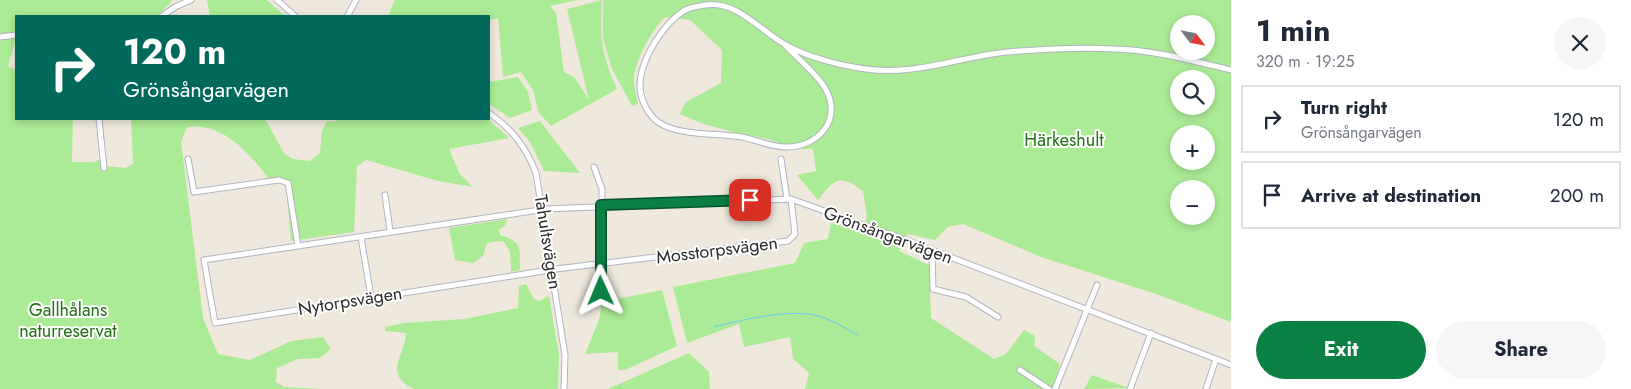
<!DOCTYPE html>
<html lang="en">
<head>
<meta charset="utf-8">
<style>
  :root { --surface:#fff; --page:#f6f6f7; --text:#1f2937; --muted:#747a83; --line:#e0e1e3; --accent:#0b8043 }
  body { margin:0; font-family:Jost,sans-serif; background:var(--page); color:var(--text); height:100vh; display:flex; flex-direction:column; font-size:19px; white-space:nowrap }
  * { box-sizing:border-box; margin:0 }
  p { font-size:16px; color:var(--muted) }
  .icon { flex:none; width:28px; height:28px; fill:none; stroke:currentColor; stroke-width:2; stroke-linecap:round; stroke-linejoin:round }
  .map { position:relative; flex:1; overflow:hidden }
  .drawer { display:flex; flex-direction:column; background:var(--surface); width:400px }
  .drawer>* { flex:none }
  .hud { position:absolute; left:15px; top:15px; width:475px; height:105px; border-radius:0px; box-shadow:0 2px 8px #0003; background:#00695c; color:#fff; overflow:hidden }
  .needle { width:32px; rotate:122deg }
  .buttons { position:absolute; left:1170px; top:15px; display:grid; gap:10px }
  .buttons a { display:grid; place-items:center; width:45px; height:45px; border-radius:50%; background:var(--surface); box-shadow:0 2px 8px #0003; font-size:25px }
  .pin { position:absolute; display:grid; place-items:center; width:42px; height:42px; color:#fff; margin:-21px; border-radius:10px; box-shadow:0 2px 8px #0006 }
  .me { position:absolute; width:55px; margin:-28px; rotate:359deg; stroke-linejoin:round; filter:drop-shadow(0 0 4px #0008) }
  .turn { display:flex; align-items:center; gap:18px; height:105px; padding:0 25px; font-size:22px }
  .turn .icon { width:65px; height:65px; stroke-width:2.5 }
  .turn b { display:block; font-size:35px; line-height:42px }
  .round { display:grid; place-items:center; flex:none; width:52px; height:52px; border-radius:26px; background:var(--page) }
  .summary { display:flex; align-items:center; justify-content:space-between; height:85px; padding:0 25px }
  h1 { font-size:30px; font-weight:700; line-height:38px }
  .button { display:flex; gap:10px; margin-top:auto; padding:10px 25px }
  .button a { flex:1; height:58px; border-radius:30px; background:var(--accent); color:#fff; font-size:20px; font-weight:700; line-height:58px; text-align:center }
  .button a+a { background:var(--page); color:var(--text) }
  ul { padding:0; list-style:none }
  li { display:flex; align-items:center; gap:15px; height:68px; margin:0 10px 8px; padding:0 15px; border:2px solid var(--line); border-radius:0px }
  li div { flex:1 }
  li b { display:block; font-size:19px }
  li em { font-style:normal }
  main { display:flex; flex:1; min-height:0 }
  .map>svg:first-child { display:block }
  .green { fill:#aceb95; fill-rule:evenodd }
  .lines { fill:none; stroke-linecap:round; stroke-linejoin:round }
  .stream { stroke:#67c9fb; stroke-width:1 }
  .minor-casing { stroke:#b1b3c1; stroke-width:7 }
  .minor { stroke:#fff; stroke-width:5 }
  .route-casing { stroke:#07532c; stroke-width:12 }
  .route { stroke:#0b8043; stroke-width:9 }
  .labels { text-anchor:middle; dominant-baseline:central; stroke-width:4; stroke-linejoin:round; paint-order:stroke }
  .park-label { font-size:18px; fill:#207213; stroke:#fff }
  .street-label { font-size:18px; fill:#2c2c2c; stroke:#fff }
</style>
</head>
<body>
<main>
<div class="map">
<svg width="1231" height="389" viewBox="0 0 1231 389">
  <rect width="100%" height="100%" fill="#efe9dd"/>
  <g class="green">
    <path d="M0,0H173L157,16H16V38L8,66L16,70V119H73L72,162H94L101,159L107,166L125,168L133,164L131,119H265L284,153L293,159L310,161L320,153L322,131L327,121L335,122L338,119H488L509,138L449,149L460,174L473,187L438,181L366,160L357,166L354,232L291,241L286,182H271C251,155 224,122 187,127L181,142L203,318L218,354L250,360L291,341L323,337L331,349L320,358L298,359L277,368L276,382L284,387L323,389H0Z"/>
    <path d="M207,0H267L285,16H210Z"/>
    <path d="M395,0H578L550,6L556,13L564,72L575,78L589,100L567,9L602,0C600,39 601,53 617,89L551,126L539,113L533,90L521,72L503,77L498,18L489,20V16H388Z"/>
    <path d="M603,0H1231V322L1156,294L1041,257L963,224L948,227L935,240L908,234L899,251L929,265L931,318L994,359L1006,354L1024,330L1035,336L1034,346L1060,364L1053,386L1057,389H805L809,373L793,359L790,337L744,347L739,324L687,343L673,287L795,263L804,243L828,239L831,222L860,231L867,217L863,191C840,174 835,178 818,200L797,175L816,171L813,149H797L768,139L736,133L701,123L680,114L686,102L721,83L722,50L690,20L665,17C652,30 634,61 634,81C634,88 637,97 638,104L632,106L612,69L603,38ZM1179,24H1206V51H1179ZM1179,79H1206V106H1179ZM1179,134H1206V161H1179ZM1179,189H1206V216H1179Z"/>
    <path d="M518,77L528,92L532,110L510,118L489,104V82Z"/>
    <path d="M540,121L580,173L544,171L530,142L518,128Z"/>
    <path d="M507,219L505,226L499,229L500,235C524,242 519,248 520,270L511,272L510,251L503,241L487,243L483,256L473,263L455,260L449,228Z"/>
    <path d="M526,284L534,299L539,301L549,296L559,355L558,389H414C382,373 405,357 406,333L385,331V327L404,323L464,319L518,308L519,286Z"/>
    <path d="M662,290L677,346L625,370H618V352L585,354L599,320L602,302Z"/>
    <path d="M689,353L709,372L710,389H608Z"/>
    <path d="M1092,375L1129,388L1084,389Z"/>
  </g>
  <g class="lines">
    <path class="stream" d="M714,327C742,320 779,311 807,314C825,315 843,327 858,335"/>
    <defs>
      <g id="minor">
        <path d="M277,0L295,16"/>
        <path d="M348,15L356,0"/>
        <path d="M162,16L175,7L191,0"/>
        <path d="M0,37L16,35"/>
        <path d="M785,45C797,58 817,74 825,88C843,119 819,147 786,147C771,147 757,140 742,137C717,133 689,136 665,126C654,121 647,112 643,101C631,73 659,28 682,12C687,8 698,6 705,5C738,0 761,32 786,45C807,57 842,66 866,69C915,76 959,57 1007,52C1043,49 1079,47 1115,49C1154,50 1193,61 1231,70"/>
        <path d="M489,113C512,129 526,147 536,173L565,355L564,389"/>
        <path d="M99,119L104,168"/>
        <path d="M188,159L194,192L279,180L288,183L298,246"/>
        <path d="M781,159L787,199"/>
        <path d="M594,167L602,189V297"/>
        <path d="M385,195L390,231"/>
        <path d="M791,199L795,234L788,241L556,269L215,323L204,260L546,209L791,199L911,242L1216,359L1206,389"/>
        <path d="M361,237L371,297"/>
        <path d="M932,251L933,289L966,297L998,317"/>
        <path d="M1216,359L1231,365"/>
        <path d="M1020,370L1049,389"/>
        <path d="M1055,389L1097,285"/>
        <path d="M1130,389L1151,333"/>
      </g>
    </defs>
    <use href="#minor" class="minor-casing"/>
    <use href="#minor" class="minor"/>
  </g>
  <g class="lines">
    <defs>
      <path id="route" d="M601,291V205L750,200"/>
    </defs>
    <use href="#route" class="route-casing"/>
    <use href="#route" class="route"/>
  </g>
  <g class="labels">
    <g class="park-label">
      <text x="1064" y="140">Härkeshult</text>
      <text x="68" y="310">Gallhålans<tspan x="68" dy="21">naturreservat</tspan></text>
    </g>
    <g class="street-label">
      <text transform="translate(888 235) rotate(20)">Grönsångarvägen</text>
      <text transform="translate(548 242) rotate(81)">Tahultsvägen</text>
      <text transform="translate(717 250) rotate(-7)">Mosstorpsvägen</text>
      <text transform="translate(350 301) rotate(-9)">Nytorpsvägen</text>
    </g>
  </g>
</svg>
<div class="buttons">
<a><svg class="needle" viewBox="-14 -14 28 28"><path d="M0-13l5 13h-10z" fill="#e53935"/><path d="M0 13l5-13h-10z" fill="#747a83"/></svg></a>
<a><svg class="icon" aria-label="search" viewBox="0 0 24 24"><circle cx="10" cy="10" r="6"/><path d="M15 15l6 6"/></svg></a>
<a>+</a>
<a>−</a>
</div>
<div class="pin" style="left:750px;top:200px;background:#d93025"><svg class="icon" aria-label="arrive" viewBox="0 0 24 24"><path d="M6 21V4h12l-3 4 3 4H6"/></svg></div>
<svg class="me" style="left:601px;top:291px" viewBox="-20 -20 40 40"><path d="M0-17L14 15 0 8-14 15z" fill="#0b8043" stroke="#fff" stroke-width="4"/></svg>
<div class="hud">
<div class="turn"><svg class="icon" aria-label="right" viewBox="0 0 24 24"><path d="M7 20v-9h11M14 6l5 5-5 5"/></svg><div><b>120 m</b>Grönsångarvägen</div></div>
</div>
</div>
<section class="drawer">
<div class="summary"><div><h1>1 min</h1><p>320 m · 19:25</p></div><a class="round"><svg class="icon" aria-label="close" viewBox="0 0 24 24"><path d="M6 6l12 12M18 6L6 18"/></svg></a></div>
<ul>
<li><svg class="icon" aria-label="right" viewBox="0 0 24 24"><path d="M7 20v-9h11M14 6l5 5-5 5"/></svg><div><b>Turn right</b><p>Grönsångarvägen</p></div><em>120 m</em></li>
<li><svg class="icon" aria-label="arrive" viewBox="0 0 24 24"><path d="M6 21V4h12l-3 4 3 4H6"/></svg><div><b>Arrive at destination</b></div><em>200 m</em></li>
</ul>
<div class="button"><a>Exit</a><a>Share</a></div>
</section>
</main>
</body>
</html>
